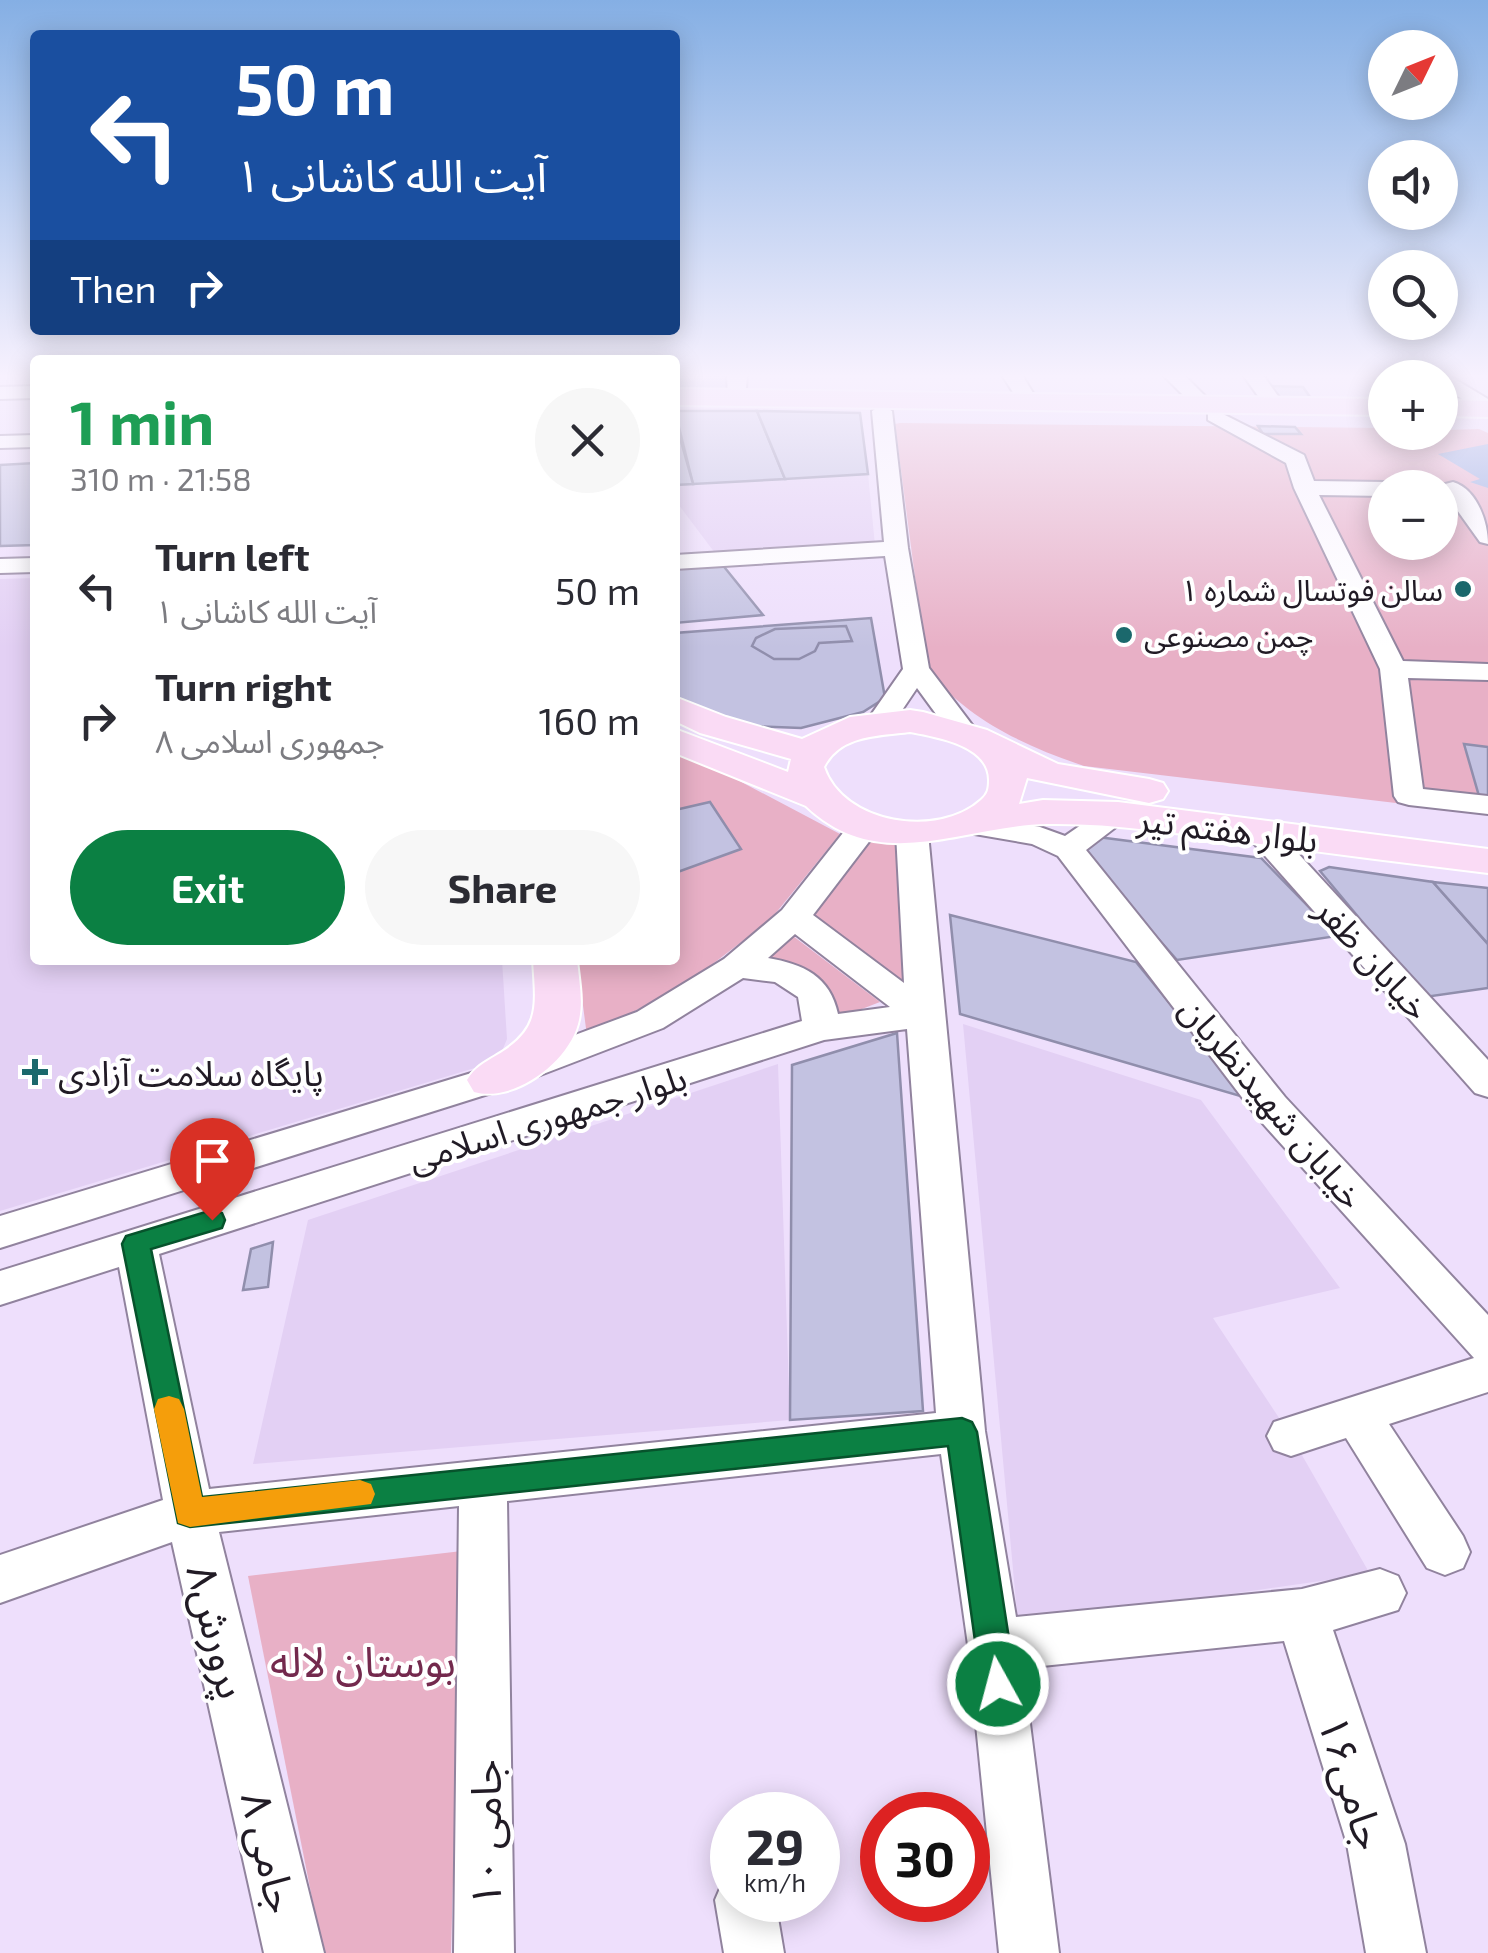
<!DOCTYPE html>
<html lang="en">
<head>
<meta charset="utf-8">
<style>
  :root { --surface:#fff; --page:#f7f7f7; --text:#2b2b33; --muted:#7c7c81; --accent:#0b8043 }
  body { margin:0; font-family:"Exo 2","Noto Sans Arabic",sans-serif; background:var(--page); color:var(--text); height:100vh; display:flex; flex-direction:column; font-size:38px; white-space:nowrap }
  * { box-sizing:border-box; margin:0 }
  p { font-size:32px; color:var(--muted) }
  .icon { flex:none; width:55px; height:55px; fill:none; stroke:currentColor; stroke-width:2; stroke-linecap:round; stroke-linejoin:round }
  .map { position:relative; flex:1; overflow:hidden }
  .details { position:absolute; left:30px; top:355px; width:650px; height:610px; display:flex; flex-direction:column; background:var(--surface); border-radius:10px; box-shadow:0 5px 25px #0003 }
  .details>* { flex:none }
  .banner { position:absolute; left:30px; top:30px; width:650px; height:305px; border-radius:10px; box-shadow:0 5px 25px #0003; background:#1a4fa0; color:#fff; overflow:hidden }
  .needle { width:65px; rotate:47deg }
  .controls { position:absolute; left:1368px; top:30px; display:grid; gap:20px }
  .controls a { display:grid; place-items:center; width:90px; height:90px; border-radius:50%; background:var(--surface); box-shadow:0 5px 25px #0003; font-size:50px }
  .speed { position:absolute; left:710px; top:1792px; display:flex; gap:20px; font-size:50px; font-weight:700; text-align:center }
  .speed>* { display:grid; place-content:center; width:130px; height:130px; border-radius:50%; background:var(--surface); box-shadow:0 5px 25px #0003; line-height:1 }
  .speed small { font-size:25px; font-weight:400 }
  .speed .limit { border:15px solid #d22; background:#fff; color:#111 }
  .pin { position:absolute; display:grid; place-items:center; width:85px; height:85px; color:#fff; margin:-102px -42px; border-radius:50% 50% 50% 0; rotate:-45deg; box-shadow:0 0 10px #0007 }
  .pin .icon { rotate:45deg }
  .me { position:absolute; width:110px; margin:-55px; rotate:353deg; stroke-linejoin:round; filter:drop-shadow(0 0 8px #0008) }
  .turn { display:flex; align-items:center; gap:35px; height:210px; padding:0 40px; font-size:45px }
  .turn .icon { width:130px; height:130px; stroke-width:2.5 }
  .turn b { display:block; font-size:70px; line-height:85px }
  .then { display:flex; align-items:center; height:95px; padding:0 40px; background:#0003; gap:20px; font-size:38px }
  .round { display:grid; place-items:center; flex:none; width:105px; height:105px; border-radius:52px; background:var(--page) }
  .headline { display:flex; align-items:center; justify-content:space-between; height:170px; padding:0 40px }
  h1 { font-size:60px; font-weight:700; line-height:75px; color:#1e9e55 }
  .cta { display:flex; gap:20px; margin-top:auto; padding:20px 40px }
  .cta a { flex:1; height:115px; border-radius:60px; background:var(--accent); color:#fff; font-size:40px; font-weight:700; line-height:115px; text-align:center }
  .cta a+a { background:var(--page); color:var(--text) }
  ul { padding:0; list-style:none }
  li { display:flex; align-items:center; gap:30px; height:130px; padding:0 40px }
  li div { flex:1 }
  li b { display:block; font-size:38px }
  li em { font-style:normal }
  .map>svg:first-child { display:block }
  .built { fill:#e3d0f4 }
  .green { fill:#e8b0c6; fill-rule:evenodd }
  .water { fill:#90a8dd }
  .building { fill:#c3c2e1; stroke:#908eac; stroke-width:2.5 }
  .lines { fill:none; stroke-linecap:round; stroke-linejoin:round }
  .minor-casing { stroke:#91839e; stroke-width:4 }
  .major-casing { stroke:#fff; stroke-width:4 }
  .minor { fill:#fff; fill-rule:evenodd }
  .major { fill:#fadbf5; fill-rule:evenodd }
  .route { fill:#0b8043; stroke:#07532c; stroke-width:2.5 }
  .slow { fill:#f59e0b }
  .poi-dot { fill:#1b686c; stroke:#fff; stroke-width:4 }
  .labels { text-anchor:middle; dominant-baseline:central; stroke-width:8; stroke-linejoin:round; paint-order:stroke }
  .far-poi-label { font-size:30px; fill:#211b25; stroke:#fff; text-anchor:end }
  .street-label { font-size:35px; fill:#211b25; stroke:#fff }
  .poi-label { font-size:35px; fill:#211b25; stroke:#fff; text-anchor:start }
  .near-street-label { font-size:42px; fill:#211b25; stroke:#fff }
  .near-park-label { font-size:42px; fill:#73294d; stroke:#fff }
</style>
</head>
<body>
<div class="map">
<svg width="1488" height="1953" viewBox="0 0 1488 1953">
  <rect width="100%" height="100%" fill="#eedffc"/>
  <g class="built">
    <path d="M868,474L875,545L715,553L675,500V485Z"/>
    <path d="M35,578V960H502L507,1039L498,1061L0,1211V579Z"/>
    <path d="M963,1024L1201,1100L1340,1288L1213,1318L1291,1436L1370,1574L1018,1624Z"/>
    <path d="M778,1064L790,1420L253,1464L308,1220Z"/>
  </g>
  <g class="green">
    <path d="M900,423L1385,428V432L1479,429L1488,433V814L1084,766C1023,745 968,720 927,669L895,424ZM1385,488H1440V542H1385Z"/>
    <path d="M675,754L732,777L840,834L771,919L688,983L587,1036L577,960H675Z"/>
    <path d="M858,829L900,839L904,990L800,919Z"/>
    <path d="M793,936L880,1002L836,1019C813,982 805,957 756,962Z"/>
    <path d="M462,1551L451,1953H323L248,1576Z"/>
  </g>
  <path class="water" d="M1488,444V488L1470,482L1480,479L1438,454Z"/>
  <g class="building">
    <path d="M675,375H726L729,395L675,394Z"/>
    <path d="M1269,386L1303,387L1315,404H1287Z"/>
    <path d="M675,411H757L785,479L693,484Z"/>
    <path d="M757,411L860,413L868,474L785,479Z"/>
    <path d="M675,420L693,484L675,485Z"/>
    <path d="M1258,426L1295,427L1301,434H1263Z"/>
    <path d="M35,463V545L0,546V465Z"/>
    <path d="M721,563L763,615L675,623V566Z"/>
    <path d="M871,618L885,698L863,712L801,728L749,726L675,699V633Z"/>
    <path d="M846,626L852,641L819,643L815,651L799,659H774L752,646L756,638L775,629Z"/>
    <path d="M1464,744L1488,747V797L1479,796Z"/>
    <path d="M710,802L741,849L675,873V810Z"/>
    <path d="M1090,836L1261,858L1337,936L1177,960L1077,847Z"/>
    <path d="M1329,867L1433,882L1488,944V988L1425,997L1320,871Z"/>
    <path d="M1433,882L1488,888V944Z"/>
    <path d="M950,915L1136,962L1247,1098L960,1014Z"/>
    <path d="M897,1033L923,1411L790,1420L792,1065Z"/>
    <path d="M273,1242L268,1287L243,1290L251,1249Z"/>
  </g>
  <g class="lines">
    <defs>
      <g id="minor">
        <path d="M727,375H747L745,402L738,404L728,398Z"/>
        <path d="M1002,375H1022L1038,401L1035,405H1021Z"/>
        <path d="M1163,375H1184L1215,406L1212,410H1198Z"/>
        <path d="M1243,375H1263L1285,406L1282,410H1268Z"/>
        <path d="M1433,375H1448L1488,399V414L1440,386V378H1431Z"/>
        <path d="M35,386V398L0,399V387Z"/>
        <path d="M882,405L892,411L908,548L929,668L979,734L975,740H955L917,688L890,728H870L866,722L903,669L885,556L675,569V555L884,542L872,411Z"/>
        <path d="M1215,410L1304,455L1314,481L1385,482L1395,488H1385V496L1319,495L1403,661L1488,664V680L1408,678L1423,789L1488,796V814L1409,805L1398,802L1394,796L1380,669L1294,488L1286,463L1208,420V412Z"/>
        <path d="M35,435V447L0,448V436Z"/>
        <path d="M1453,482C1477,489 1488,522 1488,544L1480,542L1447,496H1440V488H1430Z"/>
        <path d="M35,558V572L0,573V559Z"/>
        <path d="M1118,805L1129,807L1133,814L1086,850L1285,1097L1488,1315V1392L1389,1424L1463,1536L1470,1552L1463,1568L1445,1575L1427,1568L1346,1438L1291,1456L1274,1450L1267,1436L1274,1422L1474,1358L1257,1117L1058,856L1032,844L957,831L953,824L957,817L968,815L1040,827L1065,836L1107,807Z"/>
        <path d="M865,817L876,819L881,826L813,915L904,983L896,833L901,826H923L928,833L985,1431L1016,1617L1302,1589L1380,1569L1398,1576L1406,1593L1398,1610L1333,1630L1405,1844L1426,1953H1366L1347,1844L1284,1641L1023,1668L1059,1953H999L968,1645L941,1454L507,1501L514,1953H454L459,1506L219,1532L324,1953H264L172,1542L0,1603V1555L163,1500L119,1267L0,1305V1271L802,1021L798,997L775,982L743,978L663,1028L504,1089L0,1248V1216L478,1071L637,1012L724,959L782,910L854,819ZM795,934L890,1007L838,1014C830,976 803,964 768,958ZM907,1029L936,1413L209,1489L159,1254L824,1040Z"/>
        <path d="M1261,823L1272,825L1488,1060V1097L1475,1093L1250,839L1245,832L1250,825Z"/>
        <path d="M732,1875V1900H775L784,1953H724L715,1900L724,1879Z"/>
      </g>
      <g id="major">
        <path d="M675,389L1385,399V415L675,405Z"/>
        <path d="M1440,400L1488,401V417L1440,416Z"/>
        <path d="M675,697L726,717L802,739L850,717L910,710L923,712L987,730L1058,764L1149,779L1163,783L1168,791L1163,799L1149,803L1027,778L1019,804L1043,800L1118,802L1488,849V873C1404,863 1321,852 1237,841C1174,833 1111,823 1047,824C962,826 879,876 806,806L675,753V729L788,772L791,759L700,733L675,721ZM910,732C936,737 989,745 989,780C989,789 988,794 981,800C938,839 843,824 824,767C840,735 878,736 910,732Z"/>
        <path d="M533,960H577C579,981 584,1003 578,1024C568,1063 513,1103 474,1092L467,1080C475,1067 484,1063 497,1055C541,1029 536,1007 533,960Z"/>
      </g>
    </defs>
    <use href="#minor" class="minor-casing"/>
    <use href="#major" class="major-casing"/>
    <use href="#minor" class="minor"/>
    <use href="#major" class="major"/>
  </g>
  <linearGradient id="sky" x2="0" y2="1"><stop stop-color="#85afe4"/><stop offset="0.58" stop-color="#f7f1fe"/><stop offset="1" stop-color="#f7f1fe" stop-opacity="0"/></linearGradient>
  <rect width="1488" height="648" fill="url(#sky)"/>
  <path class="route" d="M212,1210L222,1213L225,1220L222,1228L151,1249L202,1497L962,1418L972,1422L977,1432L1016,1684L1011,1696L998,1701L986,1696L981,1684L948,1446L190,1527L178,1523L122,1244L126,1236Z"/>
  <path class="slow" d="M169,1396L179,1399L184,1409L202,1497L360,1480L371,1484L375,1494L371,1504L190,1527L178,1523L154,1409L158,1399Z"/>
  <g class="poi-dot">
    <circle cx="1463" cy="589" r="10"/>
    <circle cx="1124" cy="635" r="10"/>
    <path d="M30 1057h10v10h10v10h-10v10h-10v-10h-10v-10h10z"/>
  </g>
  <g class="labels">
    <g class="far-poi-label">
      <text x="1443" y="589">سالن فوتسال شماره ۱</text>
      <text x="1144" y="635" text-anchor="start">چمن مصنوعی</text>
    </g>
    <g class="street-label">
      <text transform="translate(1228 828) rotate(7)">بلوار هفتم تیر</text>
      <text transform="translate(1374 958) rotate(48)">خیابان ظفر</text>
      <text transform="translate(1273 1102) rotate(50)">خیابان شهیدنظریان</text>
      <text transform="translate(547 1117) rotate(-17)">بلوار جمهوری اسلامی</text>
    </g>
    <g class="poi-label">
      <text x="58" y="1072">پایگاه سلامت آزادی</text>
    </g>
    <g class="near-street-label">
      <text transform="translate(219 1631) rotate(76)">پرورش۸</text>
      <text transform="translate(1354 1782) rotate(73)">جامی۱۶</text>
      <text transform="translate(484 1833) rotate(-90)">جامی ۱۰</text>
      <text transform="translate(271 1852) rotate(77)">جامی ۸</text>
    </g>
    <g class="near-park-label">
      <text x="363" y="1660">بوستان لاله</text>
    </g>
  </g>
</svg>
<div class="controls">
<a><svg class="needle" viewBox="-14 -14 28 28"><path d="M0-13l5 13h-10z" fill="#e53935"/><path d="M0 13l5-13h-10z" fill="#7c7c81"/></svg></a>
<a><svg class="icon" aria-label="sound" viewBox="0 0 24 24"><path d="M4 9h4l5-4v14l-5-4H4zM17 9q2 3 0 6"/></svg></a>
<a><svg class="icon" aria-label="search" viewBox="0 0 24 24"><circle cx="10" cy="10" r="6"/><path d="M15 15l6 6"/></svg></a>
<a>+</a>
<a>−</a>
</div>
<div class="speed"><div>29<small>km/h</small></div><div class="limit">30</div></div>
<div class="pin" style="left:212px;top:1220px;background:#d93025"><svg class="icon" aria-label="arrive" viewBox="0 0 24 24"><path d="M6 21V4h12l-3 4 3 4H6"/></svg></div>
<svg class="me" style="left:998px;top:1684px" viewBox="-20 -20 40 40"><circle r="17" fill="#0b8043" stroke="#fff" stroke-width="3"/><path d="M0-11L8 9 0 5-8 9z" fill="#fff"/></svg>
<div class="banner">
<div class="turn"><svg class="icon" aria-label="left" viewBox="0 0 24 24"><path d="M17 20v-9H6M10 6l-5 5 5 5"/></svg><div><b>50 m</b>آیت الله کاشانی ۱</div></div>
<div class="then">Then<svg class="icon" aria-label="right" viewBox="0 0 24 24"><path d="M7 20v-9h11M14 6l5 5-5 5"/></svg></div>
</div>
<section class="details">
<div class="headline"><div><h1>1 min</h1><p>310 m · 21:58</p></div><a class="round"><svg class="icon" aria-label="close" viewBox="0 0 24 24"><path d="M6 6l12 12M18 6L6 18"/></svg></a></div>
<ul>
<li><svg class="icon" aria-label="left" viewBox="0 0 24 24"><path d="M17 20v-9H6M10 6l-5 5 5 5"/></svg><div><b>Turn left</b><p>آیت الله کاشانی ۱</p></div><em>50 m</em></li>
<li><svg class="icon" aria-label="right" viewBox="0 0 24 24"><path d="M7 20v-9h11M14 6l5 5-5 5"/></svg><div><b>Turn right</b><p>جمهوری اسلامی ۸</p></div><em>160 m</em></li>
</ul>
<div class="cta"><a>Exit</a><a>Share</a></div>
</section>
</div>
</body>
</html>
